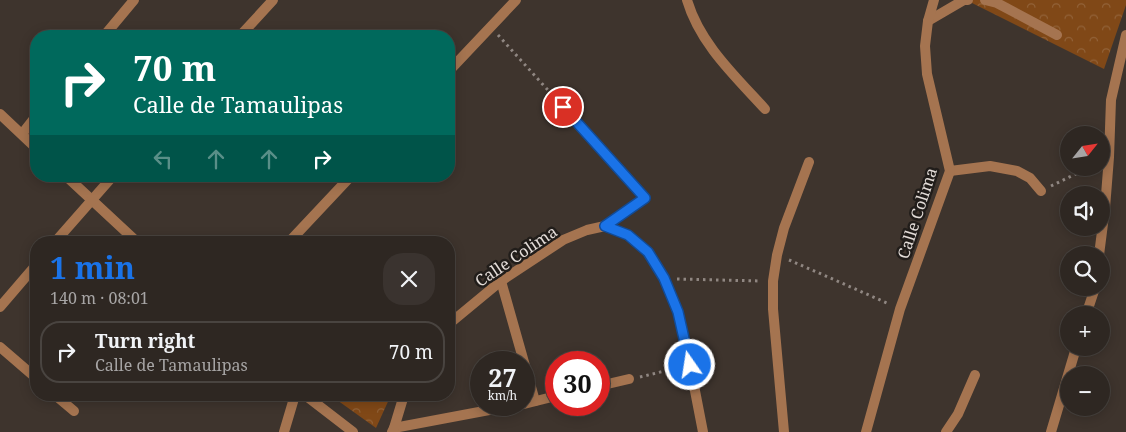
<!DOCTYPE html>
<html lang="en">
<head>
<meta charset="utf-8">
<style>
  :root { --surface:#2e2722; --page:#3a332f; --text:#f1f3f6; --muted:#a7a5a5; --line:#494440; --accent:#1a73e8 }
  body { margin:0; font-family:"Noto Serif",serif; background:var(--page); color:var(--text); height:100vh; display:flex; flex-direction:column; font-size:19px; white-space:nowrap }
  * { box-sizing:border-box; margin:0 }
  p { font-size:16px; color:var(--muted) }
  .icon { flex:none; width:28px; height:28px; fill:none; stroke:currentColor; stroke-width:2; stroke-linecap:round; stroke-linejoin:round }
  .map { position:relative; flex:1; overflow:hidden }
  .details { position:absolute; left:30px; top:236px; width:425px; height:165px; display:flex; flex-direction:column; background:var(--surface); border-radius:20px; box-shadow:0 2px 12px #0003,0 0 0 1px var(--line) }
  .details>* { flex:none }
  .guide { position:absolute; left:30px; top:30px; width:425px; height:152px; border-radius:20px; box-shadow:0 2px 12px #0003,0 0 0 1px var(--line); background:#00695c; color:#fff; overflow:hidden }
  .needle { width:32px; rotate:60deg }
  .buttons { position:absolute; left:1060px; top:126px; display:grid; gap:10px }
  .buttons a { display:grid; place-items:center; width:50px; height:50px; border-radius:50%; background:var(--surface); box-shadow:0 2px 12px #0003,0 0 0 1px var(--line); font-size:25px }
  .speed { position:absolute; left:470px; top:351px; display:flex; gap:10px; font-size:25px; font-weight:700; text-align:center }
  .speed>* { display:grid; place-content:center; width:65px; height:65px; border-radius:50%; background:var(--surface); box-shadow:0 2px 12px #0003,0 0 0 1px var(--line); line-height:1 }
  .speed small { font-size:12px; font-weight:400 }
  .speed .limit { border:8px solid #d22; background:#fff; color:#111 }
  .pin { position:absolute; display:grid; place-items:center; width:42px; height:42px; color:#fff; margin:-21px; border:2px solid #fff; border-radius:50%; box-shadow:0 1px 5px #0007 }
  .me { position:absolute; width:55px; margin:-28px; rotate:347deg; stroke-linejoin:round; filter:drop-shadow(0 0 4px #0008) }
  .turn { display:flex; align-items:center; gap:18px; height:105px; padding:0 20px; font-size:22px }
  .turn .icon { width:65px; height:65px; stroke-width:2.5 }
  .turn b { display:block; font-size:35px; line-height:42px }
  .lanes { display:flex; align-items:center; height:48px; padding:0 20px; background:#0003; justify-content:center; gap:25px; direction:ltr }
  .lanes .off { opacity:.35 }
  .round { display:grid; place-items:center; flex:none; width:52px; height:52px; border-radius:20px; background:var(--page) }
  .overview { display:flex; align-items:center; justify-content:space-between; height:85px; padding:0 20px }
  h1 { font-size:30px; font-weight:700; line-height:38px; color:var(--accent) }
  ul { padding:0; list-style:none }
  li { display:flex; align-items:center; gap:15px; height:62px; margin:0 10px 8px; padding:0 10px; border:2px solid var(--line); border-radius:20px }
  li div { flex:1 }
  li b { display:block; font-size:19px }
  li em { font-style:normal }
  .map>svg:first-child { display:block }
  .park { fill:url(#park-crowns) }
  .lines { fill:none; stroke-linecap:round; stroke-linejoin:round }
  .path { stroke:#908782; stroke-width:3; stroke-dasharray:2.5 4; stroke-linecap:butt }
  .street { stroke:#a57450; stroke-width:10 }
  .route-casing { stroke:#114b97; stroke-width:12 }
  .route { stroke:#1a73e8; stroke-width:9 }
  .labels { text-anchor:middle; dominant-baseline:central; stroke-width:5; stroke-linejoin:round; paint-order:stroke }
  .street-label { font-size:16px; fill:#e3dcd8; stroke:#211d1a }
</style>
</head>
<body>
<div class="map">
<svg width="1126" height="432" viewBox="0 0 1126 432">
  <defs>
    <pattern id="park-crowns" width="20" height="18" patternUnits="userSpaceOnUse" patternTransform="scale(1.25)"><rect width="20" height="18" fill="#804817"/><path d="M2 6a3 3 0 1 1 6 0M12 15a3 3 0 1 1 6 0" fill="none" stroke="#926238"/></pattern>
  </defs>
  <rect width="100%" height="100%" fill="#3e342d"/>
  <g class="park">
    <path d="M966,0H1126V5L1104,69Z"/>
    <path d="M330,395H391L376,428Z"/>
  </g>
  <g class="lines">
    <g class="path">
      <path d="M498,35L556,99"/>
      <path d="M1051,186L1088,168"/>
      <path d="M789,260L835,280L889,304"/>
      <path d="M677,279L761,281"/>
      <path d="M640,377L677,368"/>
    </g>
    <g class="street">
      <path d="M687,0C700,44 735,76 765,109"/>
      <path d="M985,0L997,3L1057,35"/>
      <path d="M928,21L964,0H968"/>
      <path d="M104,36L134,0"/>
      <path d="M240,36L273,0"/>
      <path d="M449,71L516,0"/>
      <path d="M563,107L645,198L605,226"/>
      <path d="M0,114L36,148"/>
      <path d="M22,134L36,116"/>
      <path d="M950,171L990,166L1017,171L1030,178L1041,191"/>
      <path d="M66,176L137,242"/>
      <path d="M55,242L113,176"/>
      <path d="M289,242L351,176"/>
      <path d="M1099,255L1105,208L1109,157L1111,100L1126,35"/>
      <path d="M501,281L535,401"/>
      <path d="M0,307L36,265"/>
      <path d="M1086,315L1095,288"/>
      <path d="M449,324L501,281L563,240L587,230L605,226L628,235L648,252L664,278L678,312L690,365L703,432"/>
      <path d="M0,347L36,378"/>
      <path d="M599,386L629,379"/>
      <path d="M55,395L74,411"/>
      <path d="M305,395L353,432"/>
      <path d="M524,404L556,396"/>
      <path d="M394,428L516,405"/>
      <path d="M284,432L295,395"/>
      <path d="M392,432L394,428L404,395"/>
      <path d="M784,432L773,309V281L777,255L784,228L809,162"/>
      <path d="M866,432L900,309L950,171L927,74L925,46L928,21L934,0"/>
      <path d="M946,432L958,414L975,375"/>
      <path d="M1051,432L1076,348"/>
    </g>
  </g>
  <g class="lines">
    <defs>
      <path id="route" d="M563,107L645,198L605,226L628,235L648,252L664,278L678,312L690,365"/>
    </defs>
    <use href="#route" class="route-casing"/>
    <use href="#route" class="route"/>
  </g>
  <g class="labels">
    <g class="street-label">
      <text transform="translate(917 213) rotate(-72)">Calle Colima</text>
      <text transform="translate(516 256) rotate(-34)">Calle Colima</text>
    </g>
  </g>
</svg>
<div class="buttons">
<a><svg class="needle" viewBox="-14 -14 28 28"><path d="M0-13l5 13h-10z" fill="#e53935"/><path d="M0 13l5-13h-10z" fill="#a7a5a5"/></svg></a>
<a><svg class="icon" aria-label="sound" viewBox="0 0 24 24"><path d="M4 9h4l5-4v14l-5-4H4zM17 9q2 3 0 6"/></svg></a>
<a><svg class="icon" aria-label="search" viewBox="0 0 24 24"><circle cx="10" cy="10" r="6"/><path d="M15 15l6 6"/></svg></a>
<a>+</a>
<a>−</a>
</div>
<div class="speed"><div>27<small>km/h</small></div><div class="limit">30</div></div>
<div class="pin" style="left:563px;top:107px;background:#d93025"><svg class="icon" aria-label="arrive" viewBox="0 0 24 24"><path d="M6 21V4h12l-3 4 3 4H6"/></svg></div>
<svg class="me" style="left:690px;top:365px" viewBox="-20 -20 40 40"><circle r="17" fill="#1a73e8" stroke="#fff" stroke-width="3"/><path d="M0-11L8 9 0 5-8 9z" fill="#fff"/></svg>
<div class="guide">
<div class="turn"><svg class="icon" aria-label="right" viewBox="0 0 24 24"><path d="M7 20v-9h11M14 6l5 5-5 5"/></svg><div><b>70 m</b>Calle de Tamaulipas</div></div>
<div class="lanes"><svg class="icon off" aria-label="left" viewBox="0 0 24 24"><path d="M17 20v-9H6M10 6l-5 5 5 5"/></svg><svg class="icon off" aria-label="ahead" viewBox="0 0 24 24"><path d="M12 20V5M6 11l6-6 6 6"/></svg><svg class="icon off" aria-label="ahead" viewBox="0 0 24 24"><path d="M12 20V5M6 11l6-6 6 6"/></svg><svg class="icon" aria-label="right" viewBox="0 0 24 24"><path d="M7 20v-9h11M14 6l5 5-5 5"/></svg></div>
</div>
<section class="details">
<div class="overview"><div><h1>1 min</h1><p>140 m · 08:01</p></div><a class="round"><svg class="icon" aria-label="close" viewBox="0 0 24 24"><path d="M6 6l12 12M18 6L6 18"/></svg></a></div>
<ul>
<li><svg class="icon" aria-label="right" viewBox="0 0 24 24"><path d="M7 20v-9h11M14 6l5 5-5 5"/></svg><div><b>Turn right</b><p>Calle de Tamaulipas</p></div><em>70 m</em></li>
</ul>
</section>
</div>
</body>
</html>
